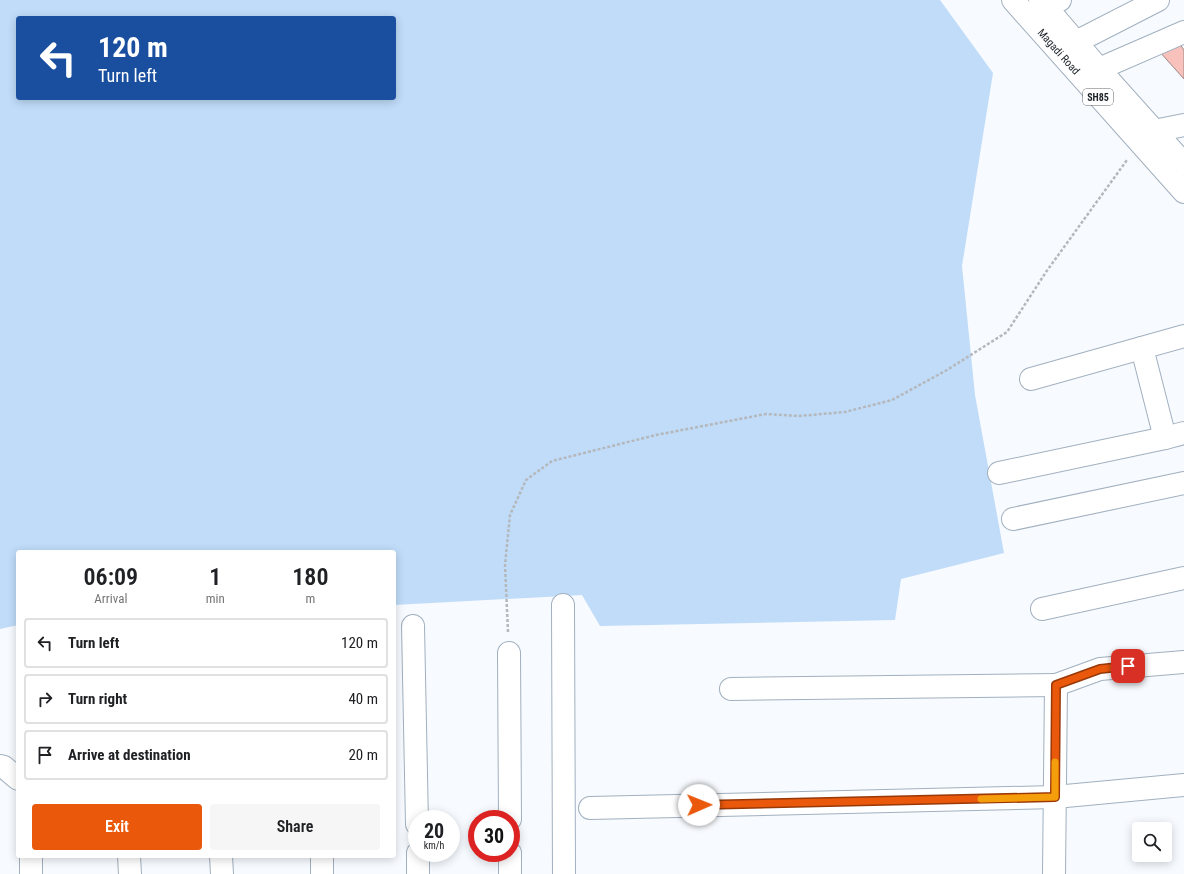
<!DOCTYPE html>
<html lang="en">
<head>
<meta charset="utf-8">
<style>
  :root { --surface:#fff; --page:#f6f6f6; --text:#202124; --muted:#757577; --line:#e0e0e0; --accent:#ea580c }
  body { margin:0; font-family:"Roboto Condensed",sans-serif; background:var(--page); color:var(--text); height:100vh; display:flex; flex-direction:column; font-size:15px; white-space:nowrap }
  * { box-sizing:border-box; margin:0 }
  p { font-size:13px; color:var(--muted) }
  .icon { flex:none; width:22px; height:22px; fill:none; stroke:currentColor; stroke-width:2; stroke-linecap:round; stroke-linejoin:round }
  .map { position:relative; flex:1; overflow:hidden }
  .panel { position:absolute; left:16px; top:550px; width:380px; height:308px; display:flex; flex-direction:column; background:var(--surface); border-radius:4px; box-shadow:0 2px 10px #0003 }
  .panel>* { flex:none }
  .top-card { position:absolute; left:16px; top:16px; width:380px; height:84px; border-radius:4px; box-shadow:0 2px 10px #0003; background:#1a4fa0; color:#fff; overflow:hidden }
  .tools { position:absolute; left:1132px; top:822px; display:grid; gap:8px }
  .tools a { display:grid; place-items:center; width:40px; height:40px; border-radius:4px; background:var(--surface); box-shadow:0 2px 10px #0003; font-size:20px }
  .speed { position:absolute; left:408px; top:810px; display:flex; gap:8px; font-size:20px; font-weight:700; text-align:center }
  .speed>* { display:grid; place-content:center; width:52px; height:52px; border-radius:50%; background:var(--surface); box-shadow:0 2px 10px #0003; line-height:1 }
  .speed small { font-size:10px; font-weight:400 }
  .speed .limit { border:6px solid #d22; background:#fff; color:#111 }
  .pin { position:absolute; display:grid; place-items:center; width:34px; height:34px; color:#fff; margin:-17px; border-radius:8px; box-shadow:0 2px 6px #0006 }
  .me { position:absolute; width:44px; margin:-22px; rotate:89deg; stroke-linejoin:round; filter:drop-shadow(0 0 3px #0008) }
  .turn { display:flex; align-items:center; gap:14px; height:84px; padding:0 16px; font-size:18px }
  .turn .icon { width:52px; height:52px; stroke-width:2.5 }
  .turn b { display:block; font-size:28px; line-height:34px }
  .eta { display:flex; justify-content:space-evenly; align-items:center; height:68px; text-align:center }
  .eta b { font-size:24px; font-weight:600; line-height:28px }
  .action { display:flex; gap:8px; margin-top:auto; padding:8px 16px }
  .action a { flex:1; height:46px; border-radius:4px; background:var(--accent); color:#fff; font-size:16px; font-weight:600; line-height:46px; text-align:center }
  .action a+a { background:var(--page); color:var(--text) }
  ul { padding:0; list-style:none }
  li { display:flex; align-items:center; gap:12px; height:50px; margin:0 8px 6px; padding:0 8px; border:2px solid var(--line); border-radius:4px }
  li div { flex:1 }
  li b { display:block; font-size:15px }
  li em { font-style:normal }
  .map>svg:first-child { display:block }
  .green { fill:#c0dcf9; fill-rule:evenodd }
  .building { fill:#f8c1bc; stroke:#9e8886 }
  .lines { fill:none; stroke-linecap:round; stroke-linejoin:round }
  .minor-casing { stroke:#a1b0bf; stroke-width:24 }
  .major-casing { stroke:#a1b0bf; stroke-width:24 }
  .path { stroke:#b4b8bc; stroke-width:2.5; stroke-dasharray:3 2; stroke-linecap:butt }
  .minor { stroke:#fff; stroke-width:22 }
  .major { stroke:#fff; stroke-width:22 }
  .route-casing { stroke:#983908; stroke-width:10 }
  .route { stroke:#ea580c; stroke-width:7 }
  .slow { stroke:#f59e0b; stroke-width:7 }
  .labels { text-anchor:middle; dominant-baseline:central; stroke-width:3; stroke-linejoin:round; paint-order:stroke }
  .shield { fill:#fff; stroke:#606468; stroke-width:1 }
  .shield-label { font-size:10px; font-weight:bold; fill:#1c2227 }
  .street-label { font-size:11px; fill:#1c2227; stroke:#fff }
</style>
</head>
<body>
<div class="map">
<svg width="1184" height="874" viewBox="0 0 1184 874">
  <rect width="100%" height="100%" fill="#f7fafe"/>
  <path class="green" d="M0,0H940L993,73L962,266L975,395L1004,553L901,579L895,620L600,626L582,595L394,605V552H18V625L0,629ZM18,18H394V98H18Z"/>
  <path class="building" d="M1177,40L1184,50V79L1159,51Z"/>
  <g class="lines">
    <defs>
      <g id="minor">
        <path d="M1045,6L1060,0"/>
        <path d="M1076,42L1158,0"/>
        <path d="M1099,69L1184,32"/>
        <path d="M1154,131L1184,125"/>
        <path d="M1142,348L1165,438L1184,433"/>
        <path d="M1031,379L1184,336"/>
        <path d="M999,473L1165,438"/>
        <path d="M1013,519L1184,483"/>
        <path d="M563,605L564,874"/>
        <path d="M1042,609L1184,578"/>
        <path d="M413,626L417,824"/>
        <path d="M509,653L510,819"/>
        <path d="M731,689L1056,685"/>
        <path d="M0,766L4,767L18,779"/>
        <path d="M590,808L1055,797L1184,785"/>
        <path d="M418,853V874"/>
        <path d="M510,853V874"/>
        <path d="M31,856V874"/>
        <path d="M129,856L130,874"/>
        <path d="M221,856L222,874"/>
        <path d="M322,856V874"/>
        <path d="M1054,874L1056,685L1100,669L1184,662"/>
      </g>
      <g id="major">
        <path id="s1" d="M1013,0L1184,192"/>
        <path d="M1040,0L1099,69L1184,164"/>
      </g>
    </defs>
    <use href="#minor" class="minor-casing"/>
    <use href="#major" class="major-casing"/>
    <path class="path" d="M508,632L505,565L510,515L526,480L552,461L656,435L766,414L799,416L845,412L892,400L947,370L1007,332L1046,272L1127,160"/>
    <use href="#minor" class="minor"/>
    <use href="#major" class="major"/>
  </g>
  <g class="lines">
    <defs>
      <path id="route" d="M699,805L1055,797L1056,685L1100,669L1128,666"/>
    </defs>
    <use href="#route" class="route-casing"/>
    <use href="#route" class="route"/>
    <path class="slow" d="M981,799L1055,797V762"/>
  </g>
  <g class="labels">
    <rect class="shield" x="1083" y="89" width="30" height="16" rx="3"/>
    <g class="shield-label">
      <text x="1098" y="97">SH85</text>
    </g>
    <g class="street-label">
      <text stroke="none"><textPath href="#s1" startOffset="69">Magadi Road</textPath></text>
    </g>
  </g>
</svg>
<div class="tools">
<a><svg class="icon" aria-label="search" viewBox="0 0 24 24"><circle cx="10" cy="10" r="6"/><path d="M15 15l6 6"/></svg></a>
</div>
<div class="speed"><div>20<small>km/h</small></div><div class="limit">30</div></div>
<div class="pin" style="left:1128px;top:666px;background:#d93025"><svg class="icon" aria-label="arrive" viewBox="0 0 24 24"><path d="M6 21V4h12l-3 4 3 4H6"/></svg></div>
<svg class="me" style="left:699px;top:805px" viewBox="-20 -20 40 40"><circle r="19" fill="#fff"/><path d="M0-13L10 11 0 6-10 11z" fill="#ea580c"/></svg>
<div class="top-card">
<div class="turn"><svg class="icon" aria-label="left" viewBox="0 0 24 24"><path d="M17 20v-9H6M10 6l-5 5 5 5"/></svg><div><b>120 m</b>Turn left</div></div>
</div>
<section class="panel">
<div class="eta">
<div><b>06:09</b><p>Arrival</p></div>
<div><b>1</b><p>min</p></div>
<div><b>180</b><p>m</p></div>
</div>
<ul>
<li><svg class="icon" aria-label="left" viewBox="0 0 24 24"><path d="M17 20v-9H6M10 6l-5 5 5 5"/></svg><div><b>Turn left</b></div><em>120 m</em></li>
<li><svg class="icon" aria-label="right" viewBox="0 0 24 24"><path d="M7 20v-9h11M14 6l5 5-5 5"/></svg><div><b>Turn right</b></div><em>40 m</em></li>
<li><svg class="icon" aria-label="arrive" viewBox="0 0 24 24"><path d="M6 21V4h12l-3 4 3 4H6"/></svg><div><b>Arrive at destination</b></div><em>20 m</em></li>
</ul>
<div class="action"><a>Exit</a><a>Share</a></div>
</section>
</div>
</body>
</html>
